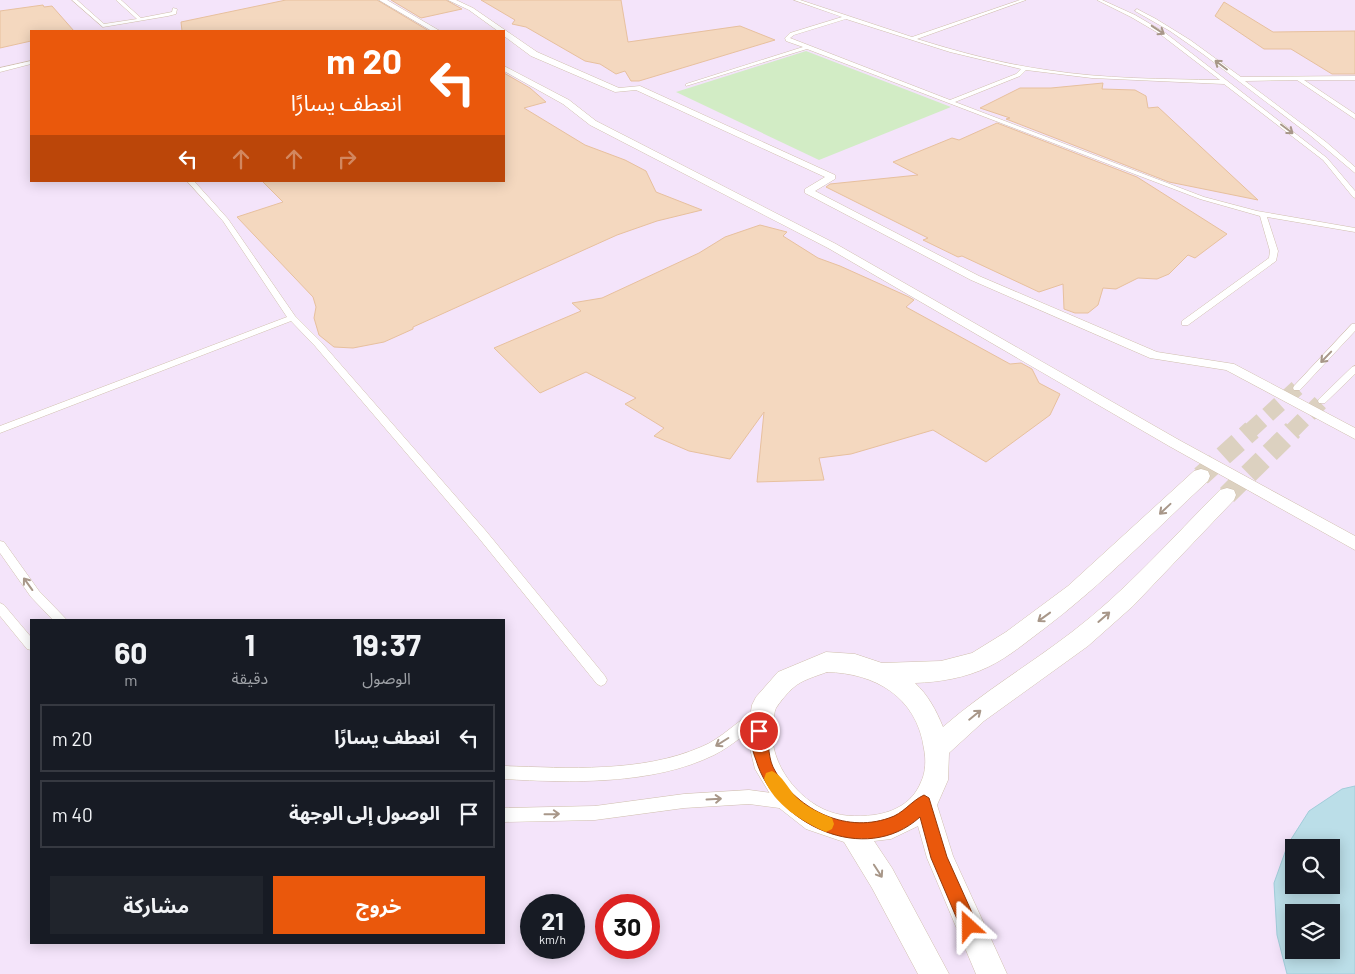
<!DOCTYPE html>
<html lang="ar">
<head>
<meta charset="utf-8">
<style>
  :root { --surface:#171b24; --page:#20242c; --text:#f1f3f6; --muted:#9ea1a6; --line:#363941; --accent:#ea580c }
  body { margin:0; font-family:Barlow,"Noto Sans Arabic",sans-serif; background:var(--page); color:var(--text); direction:rtl; height:100vh; display:flex; flex-direction:column; font-size:19px; white-space:nowrap }
  * { box-sizing:border-box; margin:0 }
  p { font-size:16px; color:var(--muted) }
  .icon { flex:none; width:28px; height:28px; fill:none; stroke:currentColor; stroke-width:2; stroke-linecap:round; stroke-linejoin:round }
  .map { position:relative; flex:1; overflow:hidden; direction:ltr }
  .side { position:absolute; left:30px; top:619px; width:475px; height:325px; display:flex; flex-direction:column; background:var(--surface); border-radius:0px; box-shadow:0 2px 12px #0003; direction:rtl }
  .side>* { flex:none }
  .top-card { position:absolute; left:30px; top:30px; width:475px; height:152px; border-radius:0px; box-shadow:0 2px 12px #0003; direction:rtl; background:#ea580c; color:#fff; overflow:hidden }
  .buttons { position:absolute; left:1285px; top:839px; display:grid; gap:10px }
  .buttons a { display:grid; place-items:center; width:55px; height:55px; border-radius:0px; background:var(--surface); box-shadow:0 2px 12px #0003; font-size:25px }
  .speed { position:absolute; left:520px; top:894px; display:flex; gap:10px; font-size:25px; font-weight:700; text-align:center }
  .speed>* { display:grid; place-content:center; width:65px; height:65px; border-radius:50%; background:var(--surface); box-shadow:0 2px 12px #0003; line-height:1 }
  .speed small { font-size:12px; font-weight:400 }
  .speed .limit { border:8px solid #d22; background:#fff; color:#111 }
  .pin { position:absolute; display:grid; place-items:center; width:42px; height:42px; color:#fff; margin:-21px; border:2px solid #fff; border-radius:50%; box-shadow:0 1px 5px #0007 }
  .me { position:absolute; width:55px; margin:-28px; rotate:336deg; stroke-linejoin:round; filter:drop-shadow(0 0 4px #0008) }
  .turn { display:flex; align-items:center; gap:18px; height:105px; padding:0 20px; font-size:22px }
  .turn .icon { width:65px; height:65px; stroke-width:2.5 }
  .turn b { display:block; font-size:35px; line-height:42px }
  .lanes { display:flex; align-items:center; height:48px; padding:0 20px; background:#0003; justify-content:center; gap:25px; direction:ltr }
  .lanes .off { opacity:.35 }
  .eta { display:flex; justify-content:space-evenly; align-items:center; height:85px; text-align:center }
  .eta b { font-size:30px; font-weight:700; line-height:35px }
  .cta { display:flex; gap:10px; margin-top:auto; padding:10px 20px }
  .cta a { flex:1; height:58px; border-radius:0px; background:var(--accent); color:#fff; font-size:20px; font-weight:700; line-height:58px; text-align:center }
  .cta a+a { background:var(--page); color:var(--text) }
  ul { padding:0; list-style:none }
  li { display:flex; align-items:center; gap:15px; height:68px; margin:0 10px 8px; padding:0 10px; border:2px solid var(--line); border-radius:0px }
  li div { flex:1 }
  li b { display:block; font-size:19px }
  li em { font-style:normal }
  .map>svg:first-child { display:block }
  .education { fill:#f4e4fa; fill-rule:evenodd }
  .green { fill:#d2ecc5 }
  .water { fill:#bbdee8; stroke:#a1cdda; fill-rule:evenodd }
  .building { fill:#f4d8bf; stroke:#e7c09e }
  .lines { fill:none; stroke-linecap:round; stroke-linejoin:round }
  .minor-tunnel-far1 { stroke:#dcd1c0; stroke-width:16; stroke-dasharray:16 8; stroke-linecap:butt }
  .minor-tunnel { stroke:#dcd1c0; stroke-width:20; stroke-dasharray:20 10; stroke-linecap:butt }
  .service-casing { stroke:#d0bfad; stroke-width:1 }
  .pedestrian-casing { stroke:#d0bfad; stroke-width:1 }
  .minor-casing { stroke:#d0bfad; stroke-width:1 }
  .service { fill:#fff; fill-rule:evenodd }
  .pedestrian { fill:#fff; fill-rule:evenodd }
  .minor { fill:#fff; fill-rule:evenodd }
  .oneway { stroke:#a89789 }
  .route { fill:#ea580c; stroke:#983908 }
  .slow { fill:#f59e0b }
</style>
</head>
<body>
<div class="map">
<svg width="1355" height="974" viewBox="0 0 1355 974">
  <rect width="100%" height="100%" fill="#fdf7e8"/>
  <path class="education" d="M0,0H1355V974H0ZM31,31H504V181H31ZM31,620H504V942H31ZM1294,848H1331V885H1294ZM531,905H574V948H531ZM606,905H649V948H606ZM1294,912H1331V950H1294Z"/>
  <path class="green" d="M806,51L951,107L819,160L676,92Z"/>
  <path class="water" d="M1355,786V974H1287L1277,935L1274,883L1288,844L1309,811L1342,789ZM1294,848H1331V885H1294ZM1294,912H1331V950H1294Z"/>
  <g class="building">
    <path d="M286,0H377L429,31H182L181,22Z"/>
    <path d="M391,0H446L462,9L421,18Z"/>
    <path d="M481,0H621L628,42L740,26L775,40L639,81H631L625,71L616,74L600,64L585,61L526,27L512,24L515,20Z"/>
    <path d="M1224,2L1273,32L1355,31V74H1332L1291,49H1264L1215,16Z"/>
    <path d="M43,5L44,7L52,6L74,31H31V41L0,48V11Z"/>
    <path d="M504,73L530,88L546,102L524,108L585,145L625,160L646,171L656,192L702,210L657,221L617,235L413,327V329L384,342L353,348L334,347L319,335L314,318L316,307L313,297L237,217L283,202L262,181H504Z"/>
    <path d="M1103,83L1102,89L1135,90L1146,96L1148,108L1158,107L1258,200L1169,182L1006,119L1010,118L980,108L1020,88H1051Z"/>
    <path d="M997,123L1137,177L1227,234L1195,258L1188,255L1169,274L1157,279L1138,278L1116,289L1103,288L1098,305L1088,313H1075L1064,309L1063,284L1039,292L962,256L958,257L923,240L928,238L826,187L830,184L918,175L893,162L952,138L959,140Z"/>
    <path d="M760,225L787,232L783,236L818,258L840,266L909,297L914,300L906,307L1010,364L1021,363L1032,369L1039,383L1060,394L1050,415L986,462L933,430L851,454L819,458L824,480L757,482L764,412L730,459L689,451L654,436L664,428L625,404L636,398L586,372L540,393L494,348L581,311L572,303L602,298L699,253L725,237Z"/>
  </g>
  <g class="lines">
    <g class="minor-tunnel-far1">
      <path d="M1250,431L1297,388"/>
      <path d="M1292,431L1322,401"/>
    </g>
    <g class="minor-tunnel">
      <path d="M1201,476L1252,430"/>
      <path d="M1227,495L1293,430"/>
    </g>
    <defs>
      <g id="service">
        <path d="M72,0H77L104,24L137,19L116,0H121L141,18L172,12L173,8L177,9L176,14L168,16L103,27Z"/>
        <path d="M794,0H800L912,37L1020,0H1026L917,39C959,52 1003,64 1047,70C1104,79 1163,79 1220,80L1160,34L1131,17L1097,0H1102L1135,15L1164,32L1327,158L1355,191V198L1353,197L1323,160L1224,84L1092,78L1026,70L1020,76L955,102L1204,197L1257,211L1355,228V232L1267,217L1278,251L1276,261L1188,325H1182V321L1269,258L1270,251L1260,216L1200,199L807,49L686,86V84L803,47L786,41L785,38L790,33L842,17ZM846,19L950,52L1021,69L1016,74L950,100L790,38L794,35Z"/>
        <path d="M1137,9L1156,19L1190,40L1241,77L1355,76V80H1304L1355,114V119L1297,80L1245,81L1326,142L1355,167V173L1311,136L1203,54L1170,31L1135,11Z"/>
        <path d="M31,61V64L0,72V68Z"/>
        <path d="M187,181H194L228,219L295,316L321,342L486,531L605,676L607,680L605,684L601,686L597,684L478,537L315,346L291,321L0,433V426L287,317L223,221Z"/>
        <path d="M1352,324H1355V331L1300,390H1294L1293,388L1294,386Z"/>
        <path d="M1355,366V374L1325,403H1319L1318,401L1319,399L1352,367Z"/>
        <path d="M0,541L4,542L39,591L67,620H53L31,597L0,553Z"/>
        <path d="M0,603L4,605L31,637V650L27,649L0,616Z"/>
        <path d="M759,710L763,712L765,716L763,720C747,732 732,746 714,755C653,785 570,783 504,779V766C568,768 641,773 701,747C722,739 739,718 759,710Z"/>
        <path d="M749,790L787,795L792,797L794,802L792,807L787,809L749,804L684,808L595,820L504,822V808L595,806L684,794Z"/>
      </g>
      <g id="pedestrian">
        <path d="M379,0H387L440,31H432Z"/>
        <path d="M448,0H456L473,8L537,52L619,88L640,86L835,175V179L815,191L979,276L1157,352L1234,364L1355,428V439L1226,370L1150,358L971,280L805,193V189L825,177L636,90L615,92L531,56L504,36V31H498L469,10Z"/>
        <path d="M504,66L569,100L596,121L836,244L1179,440L1355,536V550L1169,446L828,248L590,125L563,104L504,71Z"/>
      </g>
      <path id="minor" d="M1201,469L1208,471L1210,476L1208,481C1154,531 1103,584 1045,628C1026,642 1009,657 988,667C965,678 940,682 915,683C928,695 936,710 943,727C983,692 1029,665 1072,632C1126,591 1172,538 1220,490L1227,488L1234,490L1236,495L1234,500L1133,606L1088,646L984,721L949,753L948,780L937,805L953,856L1007,974H976L927,858L918,826L891,839L874,841L892,868L949,974H918L872,888L844,842L806,829L778,807L755,769L747,736L752,705L756,697L778,672L826,652L855,654L882,663L941,661L972,653L1006,632L1068,586L1194,471ZM827,672C875,673 917,697 924,749C926,759 926,772 921,782C913,802 895,812 874,815C856,817 840,817 823,809C792,794 767,757 773,723C774,718 774,712 776,708C780,702 787,693 793,688C801,680 817,676 827,672Z"/>
    </defs>
    <use href="#service" class="service-casing"/>
    <use href="#pedestrian" class="pedestrian-casing"/>
    <use href="#minor" class="minor-casing"/>
    <use href="#service" class="service"/>
    <use href="#pedestrian" class="pedestrian"/>
    <use href="#minor" class="minor"/>
  </g>
  <defs><path id="oneway-shaft" d="M-6 0H5M1.5-3L5.5 0L1.5 3" fill="none" stroke-width="1.6" stroke-linecap="round" stroke-linejoin="round" transform="scale(1.25)"/></defs>
  <g class="oneway">
    <use href="#oneway-shaft" transform="translate(1158 30) rotate(33)"/>
    <use href="#oneway-shaft" transform="translate(1221 65) rotate(-143)"/>
    <use href="#oneway-shaft" transform="translate(1287 129) rotate(37)"/>
    <use href="#oneway-shaft" transform="translate(1326 357) rotate(134)"/>
    <use href="#oneway-shaft" transform="translate(1165 509) rotate(137)"/>
    <use href="#oneway-shaft" transform="translate(28 584) rotate(-126)"/>
    <use href="#oneway-shaft" transform="translate(1044 617) rotate(144)"/>
    <use href="#oneway-shaft" transform="translate(1104 617) rotate(-41)"/>
    <use href="#oneway-shaft" transform="translate(975 715) rotate(-39)"/>
    <use href="#oneway-shaft" transform="translate(722 742) rotate(148)"/>
    <use href="#oneway-shaft" transform="translate(714 799) rotate(-3)"/>
    <use href="#oneway-shaft" transform="translate(552 814) rotate(-1)"/>
    <use href="#oneway-shaft" transform="translate(878 871) rotate(57)"/>
  </g>
  <path class="route" d="M759,724L764,726C770,739 767,754 773,767C794,808 844,834 889,818C903,814 911,801 924,795L929,798L947,857L978,926L975,933L969,935L963,933L931,858L920,817C865,867 775,824 756,760C752,750 749,737 754,726Z"/>
  <path class="slow" d="M772,771C783,776 788,789 797,798C807,807 819,813 832,818L834,824L832,829L826,832C801,821 775,805 764,779L766,773Z"/>
</svg>
<div class="buttons">
<a><svg class="icon" aria-label="search" viewBox="0 0 24 24"><circle cx="10" cy="10" r="6"/><path d="M15 15l6 6"/></svg></a>
<a><svg class="icon" aria-label="layers" viewBox="0 0 24 24"><path d="M12 4l9 5-9 5-9-5zM3 14l9 5 9-5"/></svg></a>
</div>
<div class="speed"><div>21<small>km/h</small></div><div class="limit">30</div></div>
<div class="pin" style="left:759px;top:731px;background:#d93025"><svg class="icon" aria-label="arrive" viewBox="0 0 24 24"><path d="M6 21V4h12l-3 4 3 4H6"/></svg></div>
<svg class="me" style="left:969px;top:926px" viewBox="-20 -20 40 40"><path d="M0-17L14 15 0 8-14 15z" fill="#ea580c" stroke="#fff" stroke-width="4"/></svg>
<div class="top-card">
<div class="turn"><svg class="icon" aria-label="left" viewBox="0 0 24 24"><path d="M17 20v-9H6M10 6l-5 5 5 5"/></svg><div><b>20 m</b>انعطف يسارًا</div></div>
<div class="lanes"><svg class="icon" aria-label="left" viewBox="0 0 24 24"><path d="M17 20v-9H6M10 6l-5 5 5 5"/></svg><svg class="icon off" aria-label="ahead" viewBox="0 0 24 24"><path d="M12 20V5M6 11l6-6 6 6"/></svg><svg class="icon off" aria-label="ahead" viewBox="0 0 24 24"><path d="M12 20V5M6 11l6-6 6 6"/></svg><svg class="icon off" aria-label="right" viewBox="0 0 24 24"><path d="M7 20v-9h11M14 6l5 5-5 5"/></svg></div>
</div>
<section class="side">
<div class="eta">
<div><b>19:37</b><p>الوصول</p></div>
<div><b>1</b><p>دقيقة</p></div>
<div><b>60</b><p>m</p></div>
</div>
<ul>
<li><svg class="icon" aria-label="left" viewBox="0 0 24 24"><path d="M17 20v-9H6M10 6l-5 5 5 5"/></svg><div><b>انعطف يسارًا</b></div><em>20 m</em></li>
<li><svg class="icon" aria-label="arrive" viewBox="0 0 24 24"><path d="M6 21V4h12l-3 4 3 4H6"/></svg><div><b>الوصول إلى الوجهة</b></div><em>40 m</em></li>
</ul>
<div class="cta"><a>خروج</a><a>مشاركة</a></div>
</section>
</div>
</body>
</html>
